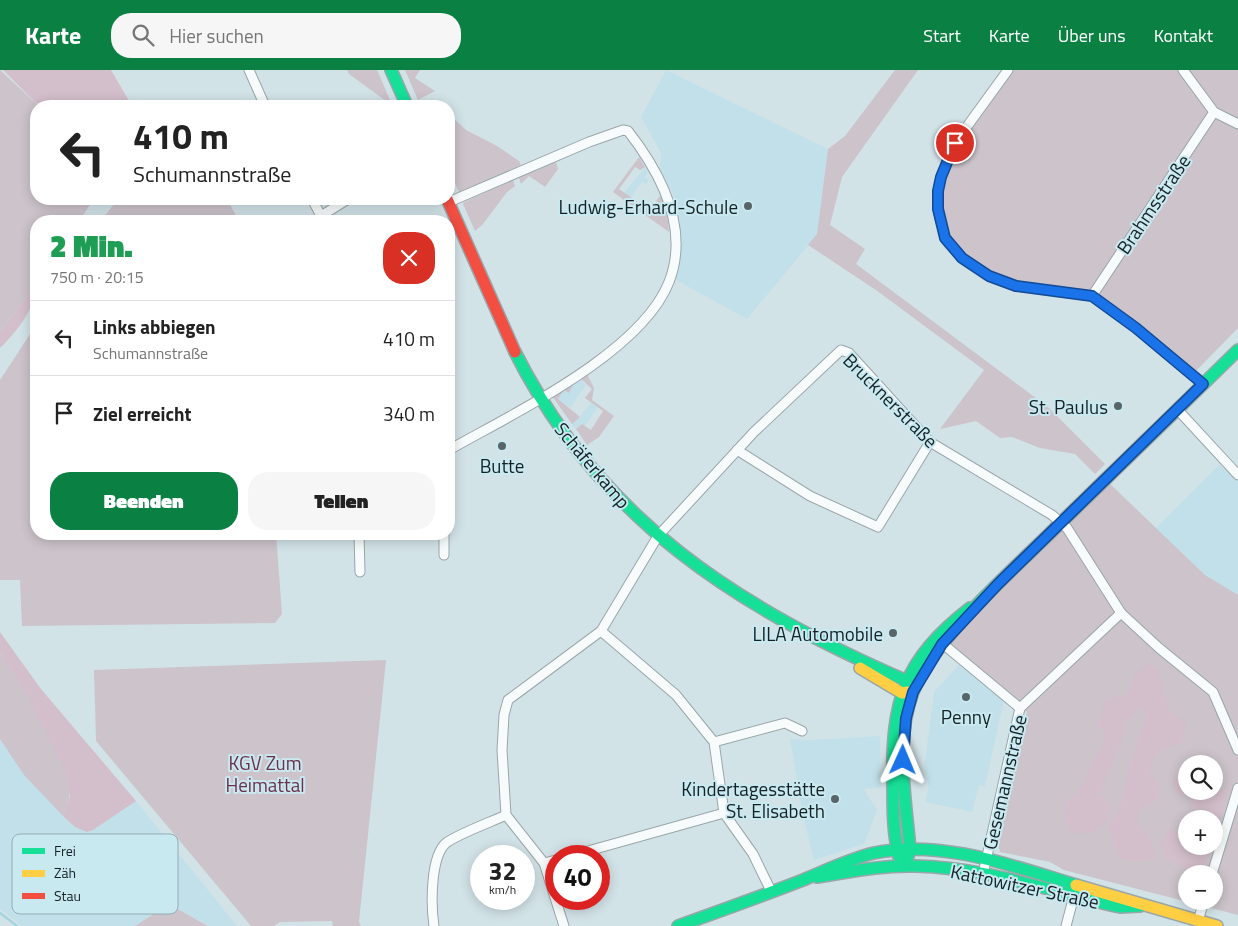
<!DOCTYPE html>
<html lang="de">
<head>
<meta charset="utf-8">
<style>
  :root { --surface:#fff; --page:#f6f6f6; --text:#222; --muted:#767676; --line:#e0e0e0; --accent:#0b8043 }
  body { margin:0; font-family:"Titillium Web",sans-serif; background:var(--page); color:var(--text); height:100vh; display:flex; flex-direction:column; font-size:19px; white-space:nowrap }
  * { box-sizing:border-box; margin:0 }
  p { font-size:16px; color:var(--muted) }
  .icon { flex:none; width:28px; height:28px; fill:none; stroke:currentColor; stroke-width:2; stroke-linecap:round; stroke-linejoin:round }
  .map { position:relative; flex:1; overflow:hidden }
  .drawer { position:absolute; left:30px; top:145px; width:425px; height:325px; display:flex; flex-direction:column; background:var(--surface); border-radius:20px; box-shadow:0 2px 12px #0003 }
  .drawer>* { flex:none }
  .hud { position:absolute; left:30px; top:30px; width:425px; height:105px; border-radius:20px; box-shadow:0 2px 12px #0003; background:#fff; color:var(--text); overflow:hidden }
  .fabs { position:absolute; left:1178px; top:685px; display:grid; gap:10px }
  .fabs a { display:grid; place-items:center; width:45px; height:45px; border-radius:50%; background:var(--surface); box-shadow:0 2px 12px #0003; font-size:25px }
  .speed { position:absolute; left:470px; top:775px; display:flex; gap:10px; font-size:25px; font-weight:700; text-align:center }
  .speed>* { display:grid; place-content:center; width:65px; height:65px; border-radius:50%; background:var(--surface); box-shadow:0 2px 12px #0003; line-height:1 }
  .speed small { font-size:12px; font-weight:400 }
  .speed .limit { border:8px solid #d22; background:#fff; color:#111 }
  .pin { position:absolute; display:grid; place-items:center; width:42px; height:42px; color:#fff; margin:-21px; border:2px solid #fff; border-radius:50%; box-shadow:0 1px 5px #0007 }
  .me { position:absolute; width:55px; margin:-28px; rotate:1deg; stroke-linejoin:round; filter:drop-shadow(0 0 4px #0008) }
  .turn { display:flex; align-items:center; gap:18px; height:105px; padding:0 20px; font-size:22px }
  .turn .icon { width:65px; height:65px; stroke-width:2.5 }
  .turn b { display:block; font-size:35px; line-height:42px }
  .round { display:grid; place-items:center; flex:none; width:52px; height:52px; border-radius:20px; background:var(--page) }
  .head { display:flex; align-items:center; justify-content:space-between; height:85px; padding:0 20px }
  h1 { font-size:30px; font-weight:800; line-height:38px; color:#1e9e55 }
  .cta { display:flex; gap:10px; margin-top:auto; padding:10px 20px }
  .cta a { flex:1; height:58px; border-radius:20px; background:var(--accent); color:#fff; font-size:20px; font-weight:800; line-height:58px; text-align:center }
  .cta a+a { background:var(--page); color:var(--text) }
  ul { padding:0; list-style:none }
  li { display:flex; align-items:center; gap:15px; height:75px; padding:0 20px; border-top:1px solid var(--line) }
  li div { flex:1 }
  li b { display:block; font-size:19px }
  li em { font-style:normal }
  header { display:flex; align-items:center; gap:30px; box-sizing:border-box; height:70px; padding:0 25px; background:var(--accent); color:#fff }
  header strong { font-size:24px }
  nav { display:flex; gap:28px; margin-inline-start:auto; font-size:18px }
  .search { width:350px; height:45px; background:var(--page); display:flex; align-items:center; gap:12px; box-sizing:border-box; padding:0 18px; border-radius:20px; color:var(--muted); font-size:19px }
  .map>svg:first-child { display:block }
  .built { fill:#c2e0e9 }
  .green { fill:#ccc3cb; fill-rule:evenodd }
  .forest { fill:#d3bfcb }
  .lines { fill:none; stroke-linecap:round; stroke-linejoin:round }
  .stream { stroke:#a5d4e0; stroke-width:2.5 }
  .street-casing { stroke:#99a6a9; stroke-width:11 }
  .fast-casing { stroke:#99a6a9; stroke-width:14 }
  .slow-casing { stroke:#99a6a9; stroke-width:14 }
  .jam-casing { stroke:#99a6a9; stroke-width:14 }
  .street { stroke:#f8fbfc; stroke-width:9 }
  .fast { stroke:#16e098; stroke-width:11 }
  .slow { stroke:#ffcf43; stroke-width:11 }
  .jam { stroke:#f24e42; stroke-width:11 }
  .route-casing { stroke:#114b97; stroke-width:12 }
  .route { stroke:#1a73e8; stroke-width:9 }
  .poi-dot { fill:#576569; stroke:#c9e9f1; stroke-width:2 }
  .labels { text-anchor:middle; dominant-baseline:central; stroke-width:4; stroke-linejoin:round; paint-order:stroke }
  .street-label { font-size:19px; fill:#152124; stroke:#c9e9f1 }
  .poi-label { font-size:19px; fill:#152124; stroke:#c9e9f1; text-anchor:end }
  .park-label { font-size:19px; fill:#6d2e4a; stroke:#c9e9f1 }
  .key { fill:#c9e9f1; stroke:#93adb4; stroke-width:1 }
  .key-label { font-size:14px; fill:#152124 }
</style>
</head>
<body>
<header>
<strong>Karte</strong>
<div class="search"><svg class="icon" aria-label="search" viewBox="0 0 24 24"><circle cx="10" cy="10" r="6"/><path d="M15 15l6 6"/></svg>Hier suchen</div>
<nav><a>Start</a><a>Karte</a><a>Über uns</a><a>Kontakt</a></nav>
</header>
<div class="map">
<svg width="1238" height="856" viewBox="0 0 1238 856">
  <rect width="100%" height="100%" fill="#d2e3e8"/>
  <g class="built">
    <path d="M666,0L828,79L817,165L747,249L676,210L680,186V151L672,121L660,98L661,83L641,47Z"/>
    <path d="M645,97L648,102L645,107L649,110L646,115L642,112L631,127L624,123Z"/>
    <path d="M580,309L586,315L570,338L558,329L564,320L569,323L574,313Z"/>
    <path d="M591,332L598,337L585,356L582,354L576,359L572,354L580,347Z"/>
    <path d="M1219,395L1238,411V525L1205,505L1156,458Z"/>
    <path d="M961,593L1004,630L985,716L979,715L972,742L925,732L929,717L924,699L934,622Z"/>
    <path d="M880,666L881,717L864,719L877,740L864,774L814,790L803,746L790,669L810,670Z"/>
    <path d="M0,669L24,705L75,757L93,760L136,731L237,856H209L169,834L135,856H22L0,839Z"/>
  </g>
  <g class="green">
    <path d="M0,0L39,36H36V129H94L79,151H36V214L0,262Z"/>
    <path d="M347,0H377L390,30L386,31L349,4Z"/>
    <path d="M405,0H420L415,8L435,21L418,30Z"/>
    <path d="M895,0H918L842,107L830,155L865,179L856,194L1048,337L1105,394L1095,404L1075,384L1040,378L1012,367L1000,368L976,351L940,359L984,300L876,220L808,175L817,164L828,79L845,66Z"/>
    <path d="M1008,0H1238V258L1192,305L1092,226L1053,222L989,206L945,168L939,144L941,107L955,73Z"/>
    <path d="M449,44L466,60L497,76L519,91L521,95L459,122L449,100Z"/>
    <path d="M639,87L645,97L640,100L635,97L619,119L655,144L662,135L656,131L661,125L668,151L669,162L613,122Z"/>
    <path d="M556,92L558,99L545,117L529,106L521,114L519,108Z"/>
    <path d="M513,110L515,116L507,122L483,154L475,161L463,134L464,132Z"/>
    <path d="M121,129H227L239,151H101L114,134Z"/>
    <path d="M36,255V464H276L282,544L275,553L22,556L20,510H0V310Z"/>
    <path d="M587,304L594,318L592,330L614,346L599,367L587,375L576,359L582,354L591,360L603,341L585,328L592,319L580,308Z"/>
    <path d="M574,313L569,323L564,320L558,329L580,347L572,354L552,326Z"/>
    <path d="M1106,410L1205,505L1238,525V845L1064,800L1050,792L1000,782L997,769L1027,642L943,574ZM1186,694H1214V721H1186ZM1186,749H1214V776H1186ZM1186,804H1214V831H1186Z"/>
    <path d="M0,582C18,610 70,690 70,720C70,729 66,738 63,746L24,705L0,669Z"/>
    <path d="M386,590L359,852L361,856H333L332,851L280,852L274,856H251L96,671L94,600Z"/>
    <path d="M169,834L206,855L209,856H135Z"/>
  </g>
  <g class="forest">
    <path d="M3,0H111L132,36H39Z"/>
    <path d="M36,214C36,239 16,262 0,278V262Z"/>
    <path d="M0,562L41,619L136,731L93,760L87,762L75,757L63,746L70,727V719L65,699L29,629L0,582Z"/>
    <path d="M1147,594L1157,598L1170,642L1187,653L1181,673C1163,680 1153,682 1149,702L1159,714L1158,728L1140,741L1137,753C1148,764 1154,774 1155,789L1136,792L1119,788L1109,757L1123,729L1129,697L1148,643L1137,639L1123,654L1124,665L1100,723L1112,737C1104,761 1096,765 1071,763L1064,745L1066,734L1081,717L1106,665L1097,653L1106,629L1127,624L1134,606Z"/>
    <path d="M1172,708L1186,711V721L1229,720L1214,768V749H1208V740L1192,739L1188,726L1176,724Z"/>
    <path d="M1167,760L1186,764V776H1211L1206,794L1192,801L1165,789L1159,773Z"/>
  </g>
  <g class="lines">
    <path class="stream" d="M0,843L17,856"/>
    <defs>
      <g id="street">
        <path d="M249,0L265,36"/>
        <path d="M1008,0L955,73L941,107L938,121V139L945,168L962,188L989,206L1016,216L1092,226L1136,258L1203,313"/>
        <path d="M1183,0L1214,42L1238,54"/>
        <path d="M312,129L321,146"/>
        <path d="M449,132L589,72L623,60L628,61C660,102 690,158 669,212C641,283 514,343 449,380"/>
        <path d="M322,151L321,146L348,129"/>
        <path d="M1092,226L1214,42"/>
        <path d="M1177,339L1238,405"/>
        <path d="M737,380L810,426L878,457L930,372"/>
        <path d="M359,464L360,502"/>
        <path d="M444,464V485"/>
        <path d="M601,561L676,625L714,672L724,743L753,784L771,821"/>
        <path d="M943,574L1020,638"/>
        <path d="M714,672L785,653L802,661"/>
        <path d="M570,786L724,743"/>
        <path d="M544,793L556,790"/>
        <path d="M983,804L1020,638L1121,543"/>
        <path d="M1212,804L1238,718"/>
        <path d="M1198,851L1204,831"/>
        <path d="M434,856C431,836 430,787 446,773C458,764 491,752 506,745"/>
        <path d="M564,856L544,793L506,745L502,680L504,645L508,630L601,561L658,466L754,362L841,280L849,283L930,372L1052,445L1067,458L1121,543L1159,578L1213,622L1238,680"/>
        <path d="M1066,856L1075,822"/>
      </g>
      <g id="fast">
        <path d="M391,0L407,36"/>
        <path d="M515,282C600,451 739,538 907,611"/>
        <path d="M899,787C893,764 893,739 893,715C891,632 903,590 970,538"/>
        <path d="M905,796L910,780C906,729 894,672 913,622C932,572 1006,506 1045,468C1110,405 1174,343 1238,280"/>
        <path d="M817,807C849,802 882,795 915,796C984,797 1053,822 1120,837L1140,836"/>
        <path d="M678,856C720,841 762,826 803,810C827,800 849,789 874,783C941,769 1013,796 1076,815"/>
      </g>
      <g id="slow">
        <path d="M860,598L902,623L908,622"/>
        <path d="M1076,815L1217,856"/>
      </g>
      <path id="jam" d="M447,129L515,282"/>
    </defs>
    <use href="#street" class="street-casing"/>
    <use href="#fast" class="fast-casing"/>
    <use href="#slow" class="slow-casing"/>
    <use href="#jam" class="jam-casing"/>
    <use href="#street" class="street"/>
    <use href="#fast" class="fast"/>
    <use href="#slow" class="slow"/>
    <use href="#jam" class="jam"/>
  </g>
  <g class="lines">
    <defs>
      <path id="route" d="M903,690L906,648L913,622L942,574L998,514L1203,314L1136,258L1092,226L1016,216L989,206L962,188L945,168L938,139V121L941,107L955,73"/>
    </defs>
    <use href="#route" class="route-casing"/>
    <use href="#route" class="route"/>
  </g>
  <g class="poi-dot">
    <circle cx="748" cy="136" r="5"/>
    <circle cx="1118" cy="336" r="5"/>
    <circle cx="502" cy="376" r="5"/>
    <circle cx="893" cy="563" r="5"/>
    <circle cx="966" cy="627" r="5"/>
    <circle cx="835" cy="729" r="5"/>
  </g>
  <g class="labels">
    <g class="street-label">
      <text transform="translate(1153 134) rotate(-56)">Brahmsstraße</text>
      <text transform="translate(891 330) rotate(45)">Brucknerstraße</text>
      <text transform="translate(593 395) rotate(50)">Schäferkamp</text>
      <text transform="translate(1004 712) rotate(-77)">Gesemannstraße</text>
      <text transform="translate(1025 816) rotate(12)">Kattowitzer Straße</text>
    </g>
    <g class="poi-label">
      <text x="738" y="136">Ludwig-Erhard-Schule</text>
      <text x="1108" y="336">St. Paulus</text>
      <text x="502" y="395" text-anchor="middle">Butte</text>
      <text x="883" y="563">LILA Automobile</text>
      <text x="966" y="646" text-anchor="middle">Penny</text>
      <text x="825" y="718">Kindertagesstätte<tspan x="825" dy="22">St. Elisabeth</tspan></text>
    </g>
    <g class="park-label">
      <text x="265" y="692">KGV Zum<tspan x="265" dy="22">Heimattal</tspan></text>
    </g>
  </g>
  <rect x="12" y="764" width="166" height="80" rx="8" class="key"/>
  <rect x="22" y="778" width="23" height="6" fill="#16e098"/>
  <rect x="22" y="800" width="23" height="7" fill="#ffcf43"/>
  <rect x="22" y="823" width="23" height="6" fill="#f24e42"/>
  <g class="key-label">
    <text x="54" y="786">Frei</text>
    <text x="54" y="808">Zäh</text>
    <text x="54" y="831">Stau</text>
  </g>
</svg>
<div class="fabs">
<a><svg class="icon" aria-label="search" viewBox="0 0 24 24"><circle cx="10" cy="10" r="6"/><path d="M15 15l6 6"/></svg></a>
<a>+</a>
<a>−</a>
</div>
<div class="speed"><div>32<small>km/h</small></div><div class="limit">40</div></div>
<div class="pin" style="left:955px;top:73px;background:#d93025"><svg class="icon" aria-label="arrive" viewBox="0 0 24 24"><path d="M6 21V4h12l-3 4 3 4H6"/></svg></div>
<svg class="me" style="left:903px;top:690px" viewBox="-20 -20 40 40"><path d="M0-17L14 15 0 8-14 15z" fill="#1a73e8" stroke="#fff" stroke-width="4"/></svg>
<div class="hud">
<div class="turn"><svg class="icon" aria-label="left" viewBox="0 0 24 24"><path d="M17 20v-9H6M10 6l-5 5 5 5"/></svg><div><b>410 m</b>Schumannstraße</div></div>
</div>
<section class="drawer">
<div class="head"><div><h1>2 Min.</h1><p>750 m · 20:15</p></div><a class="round" style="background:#d93025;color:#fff"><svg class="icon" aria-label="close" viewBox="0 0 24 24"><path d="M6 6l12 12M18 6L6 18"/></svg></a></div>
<ul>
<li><svg class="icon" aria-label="left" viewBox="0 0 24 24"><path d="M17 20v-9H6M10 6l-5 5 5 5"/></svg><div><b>Links abbiegen</b><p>Schumannstraße</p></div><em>410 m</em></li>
<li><svg class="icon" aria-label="arrive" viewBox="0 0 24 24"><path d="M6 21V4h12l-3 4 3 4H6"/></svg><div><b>Ziel erreicht</b></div><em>340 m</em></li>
</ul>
<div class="cta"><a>Beenden</a><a>Teilen</a></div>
</section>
</div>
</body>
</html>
